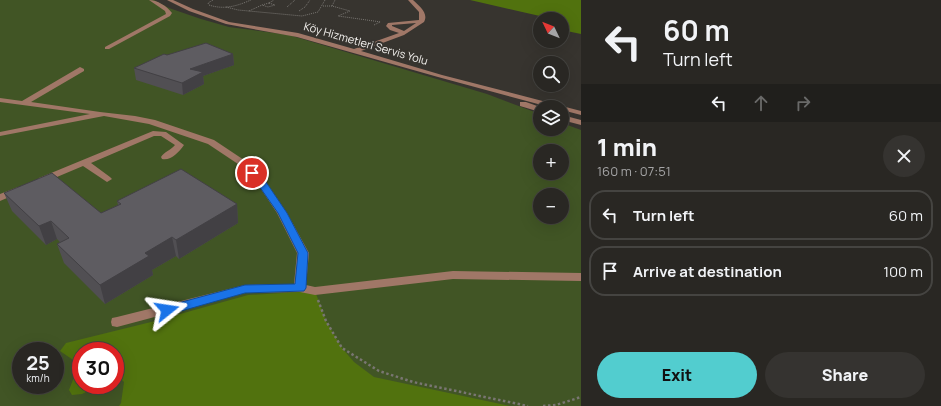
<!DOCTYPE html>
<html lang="en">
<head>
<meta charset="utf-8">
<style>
  :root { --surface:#292723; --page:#353330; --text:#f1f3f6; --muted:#a5a5a6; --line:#454441; --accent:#52cdcf }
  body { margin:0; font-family:Manrope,sans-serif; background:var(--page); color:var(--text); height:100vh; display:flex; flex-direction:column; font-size:15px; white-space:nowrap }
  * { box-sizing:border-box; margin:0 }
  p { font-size:13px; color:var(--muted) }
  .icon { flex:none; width:22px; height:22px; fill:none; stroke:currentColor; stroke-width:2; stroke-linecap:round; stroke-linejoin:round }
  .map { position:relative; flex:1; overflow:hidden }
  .drawer { display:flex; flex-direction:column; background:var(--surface); width:360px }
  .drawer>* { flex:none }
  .hud { background:#292723; color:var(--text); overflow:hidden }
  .needle { width:26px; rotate:313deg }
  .controls { position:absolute; left:533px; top:12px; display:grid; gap:8px }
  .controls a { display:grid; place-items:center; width:36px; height:36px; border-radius:50%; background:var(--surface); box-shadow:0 4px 16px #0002,0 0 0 1px var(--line); font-size:20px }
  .speed { position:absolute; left:12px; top:342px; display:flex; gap:8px; font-size:20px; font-weight:700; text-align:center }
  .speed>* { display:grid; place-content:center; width:52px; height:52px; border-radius:50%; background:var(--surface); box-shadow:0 4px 16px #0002,0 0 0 1px var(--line); line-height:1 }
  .speed small { font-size:10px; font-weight:400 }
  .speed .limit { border:6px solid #d22; background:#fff; color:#111 }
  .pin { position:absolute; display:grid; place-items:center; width:34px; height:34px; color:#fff; margin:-17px; border:2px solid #fff; border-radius:50%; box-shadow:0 1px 4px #0007 }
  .me { position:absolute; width:44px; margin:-22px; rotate:75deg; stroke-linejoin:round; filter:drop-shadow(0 0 3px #0008) }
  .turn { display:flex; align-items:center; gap:14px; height:84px; padding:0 16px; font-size:18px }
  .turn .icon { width:52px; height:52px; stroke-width:2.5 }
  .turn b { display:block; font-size:28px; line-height:34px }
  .lanes { display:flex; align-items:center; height:38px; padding:0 16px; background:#0003; justify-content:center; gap:20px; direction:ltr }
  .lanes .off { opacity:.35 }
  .round { display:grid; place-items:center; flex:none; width:42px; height:42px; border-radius:21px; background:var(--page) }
  .overview { display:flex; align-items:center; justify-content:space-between; height:68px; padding:0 16px }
  h1 { font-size:24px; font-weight:800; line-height:30px }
  .action { display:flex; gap:8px; margin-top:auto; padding:8px 16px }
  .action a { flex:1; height:46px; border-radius:24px; background:var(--accent); color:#111; font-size:16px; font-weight:800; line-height:46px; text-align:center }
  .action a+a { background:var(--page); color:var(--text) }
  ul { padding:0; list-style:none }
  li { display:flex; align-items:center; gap:12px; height:50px; margin:0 8px 6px; padding:0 8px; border:2px solid var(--line); border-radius:16px }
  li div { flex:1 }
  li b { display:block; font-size:15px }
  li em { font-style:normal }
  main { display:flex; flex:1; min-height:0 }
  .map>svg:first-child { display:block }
  .green { fill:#415525; fill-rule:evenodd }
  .forest { fill:#51720e }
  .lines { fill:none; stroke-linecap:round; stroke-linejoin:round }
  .path-far1 { stroke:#797672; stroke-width:1; stroke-dasharray:1 1; stroke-linecap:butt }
  .path { stroke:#797672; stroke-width:2.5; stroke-dasharray:2.5 2.5; stroke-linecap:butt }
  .minor { fill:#a07767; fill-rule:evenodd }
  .wall { fill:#514f53 }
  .shaded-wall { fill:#424044 }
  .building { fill:#5e5c61; stroke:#424044 }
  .route { fill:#1a73e8; stroke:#114b97 }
  .labels { text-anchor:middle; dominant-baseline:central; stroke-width:4; stroke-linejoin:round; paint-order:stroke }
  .far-street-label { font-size:11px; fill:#f3f1ee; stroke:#37342f }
</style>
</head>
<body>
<main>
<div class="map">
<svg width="581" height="406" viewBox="0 0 581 406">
  <rect width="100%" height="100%" fill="#37342f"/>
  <path class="green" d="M0,0H154L169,8L201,19L229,27L289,35L487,94L540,114V129H562V123L581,130V406H0ZM540,151H562V173H540ZM540,195H562V217H540ZM21,351H55V385H21ZM81,351H115V385H81Z"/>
  <g class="forest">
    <path d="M470,0H581V34L562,30L563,22L562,19H553Z"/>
    <path d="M315,291L326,321L342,348L354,362L374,377L510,406H119L121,403L124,382L115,373V351H81V385H100L82,394L72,395L69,390L79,364L60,351L66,343L155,321L248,295Z"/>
  </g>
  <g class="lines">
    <g class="path-far1">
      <path d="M213,0L208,3L209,5C224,10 237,6 251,0"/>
      <path d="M269,3L275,5L268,7L262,5Z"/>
      <path d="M269,3L274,0"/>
      <path d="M323,6H332L350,11L338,16L381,22"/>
      <path d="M332,6L335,0"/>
      <path d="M226,7L238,10L302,16L318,12L325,0"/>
      <path d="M287,7L295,0"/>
      <path d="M249,11L262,5"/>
      <path d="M299,11L305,7L310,0"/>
      <path d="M374,25L380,22"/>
    </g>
    <g class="path">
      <path d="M318,300L326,321L342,348L379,371L413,382L528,406"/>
      <path d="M543,406L556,405L581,397"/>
    </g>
    <g class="minor">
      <path d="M149,0C157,0 167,6 172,13L170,16L109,49H105V47L166,14L165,11Z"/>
      <path d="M167,0H173L193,9L229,22L298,33L354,49L399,33L390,30L386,26L388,23L419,20V12L408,0H413C419,6 429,13 424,22L404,35L361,51L442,75L581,111V115L562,110V107H549L438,77L297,37L226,24L189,11ZM416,23L404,31L392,26V25Z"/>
      <path d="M80,67L84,69V71L31,102L100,112L135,116L155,120L214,140L244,160L266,182L287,213L309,253L306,285L315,287L453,271L581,273V281L453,279L315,295L300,292L245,293L117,327L112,326L111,322L112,318L117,317L245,285L294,284L297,253L277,213L259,186L238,164L208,144L149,124L104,116L0,136V132L90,114L0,102V98L22,101Z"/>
      <path d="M520,102H526L540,107V112L520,106Z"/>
      <path d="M562,115L581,120V125L562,120Z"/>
      <path d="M153,131L166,132L184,145C179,152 171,161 162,159L161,157C164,152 171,150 175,145L161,136H154L91,163L110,177L112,179L107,182L83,166L45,182H39L37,180L39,178Z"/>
      <path d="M18,187L21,188L23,190L21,192L0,201V194Z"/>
    </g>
  </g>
  <g class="wall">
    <path d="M233,54L234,65L203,76L204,84L183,95L136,80L134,68L167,55Z"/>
    <path d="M4,193L101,213L118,205L117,201L237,204L238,223L179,259L176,256L152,270L153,275L105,304L64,263L57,244L60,242L57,239L46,245L12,211Z"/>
  </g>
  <g class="shaded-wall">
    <path d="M233,54L234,65L203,76L204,84L183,95L182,83L190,69Z"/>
    <path d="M237,204L238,223L179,259L176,240Z"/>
    <path d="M51,221L57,239L46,245L39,226Z"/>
    <path d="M172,237L176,256L152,270L153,275L105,304L100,285L145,253Z"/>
  </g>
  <g class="building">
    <path d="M206,43L233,54L190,69L203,72L182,83L134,68L164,54L167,55Z"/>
    <path d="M181,169L237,204L176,240L172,237L145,253L149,256L100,285L57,244L69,238L51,221L39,226L4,193L52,173L101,213L121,204L117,201Z"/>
  </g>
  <path class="route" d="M249,171H255L266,182L287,213L308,253L306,288L304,291L245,293L167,315L163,313L161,310L163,307L245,285L295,284L298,253L278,213L259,186L249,175L247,173Z"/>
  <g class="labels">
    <g class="far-street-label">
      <text transform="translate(366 43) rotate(16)">Köy Hizmetleri Servis Yolu</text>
    </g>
  </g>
</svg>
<div class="controls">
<a><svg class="needle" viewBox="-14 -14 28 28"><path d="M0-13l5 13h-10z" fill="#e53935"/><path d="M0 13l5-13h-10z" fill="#a5a5a6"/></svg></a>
<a><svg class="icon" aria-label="search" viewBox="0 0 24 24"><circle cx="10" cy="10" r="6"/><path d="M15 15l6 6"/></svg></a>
<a><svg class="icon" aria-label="layers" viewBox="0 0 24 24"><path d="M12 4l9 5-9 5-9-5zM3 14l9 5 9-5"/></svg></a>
<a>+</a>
<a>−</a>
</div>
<div class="speed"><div>25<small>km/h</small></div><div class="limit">30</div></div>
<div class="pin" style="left:252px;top:173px;background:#d93025"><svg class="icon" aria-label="arrive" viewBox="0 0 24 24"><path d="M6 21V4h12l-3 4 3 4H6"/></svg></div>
<svg class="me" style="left:167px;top:310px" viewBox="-20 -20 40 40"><path d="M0-17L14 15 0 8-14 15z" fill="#1a73e8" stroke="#fff" stroke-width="4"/></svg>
</div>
<section class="drawer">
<div class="hud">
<div class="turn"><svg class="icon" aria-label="left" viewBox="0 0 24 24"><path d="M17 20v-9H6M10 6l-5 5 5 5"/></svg><div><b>60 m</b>Turn left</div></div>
<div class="lanes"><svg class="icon" aria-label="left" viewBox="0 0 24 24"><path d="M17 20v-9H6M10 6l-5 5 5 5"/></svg><svg class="icon off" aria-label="ahead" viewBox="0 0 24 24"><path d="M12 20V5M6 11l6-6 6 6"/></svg><svg class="icon off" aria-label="right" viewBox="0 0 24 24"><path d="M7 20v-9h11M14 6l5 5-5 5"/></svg></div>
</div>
<div class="overview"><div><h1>1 min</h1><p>160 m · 07:51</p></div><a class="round"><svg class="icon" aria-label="close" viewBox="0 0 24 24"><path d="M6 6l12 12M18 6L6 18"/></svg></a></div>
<ul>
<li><svg class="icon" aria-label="left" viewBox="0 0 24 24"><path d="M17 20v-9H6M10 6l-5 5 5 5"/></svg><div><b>Turn left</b></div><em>60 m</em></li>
<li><svg class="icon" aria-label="arrive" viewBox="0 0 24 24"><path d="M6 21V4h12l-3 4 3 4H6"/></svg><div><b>Arrive at destination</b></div><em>100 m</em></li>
</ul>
<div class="action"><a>Exit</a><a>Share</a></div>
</section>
</main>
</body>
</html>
